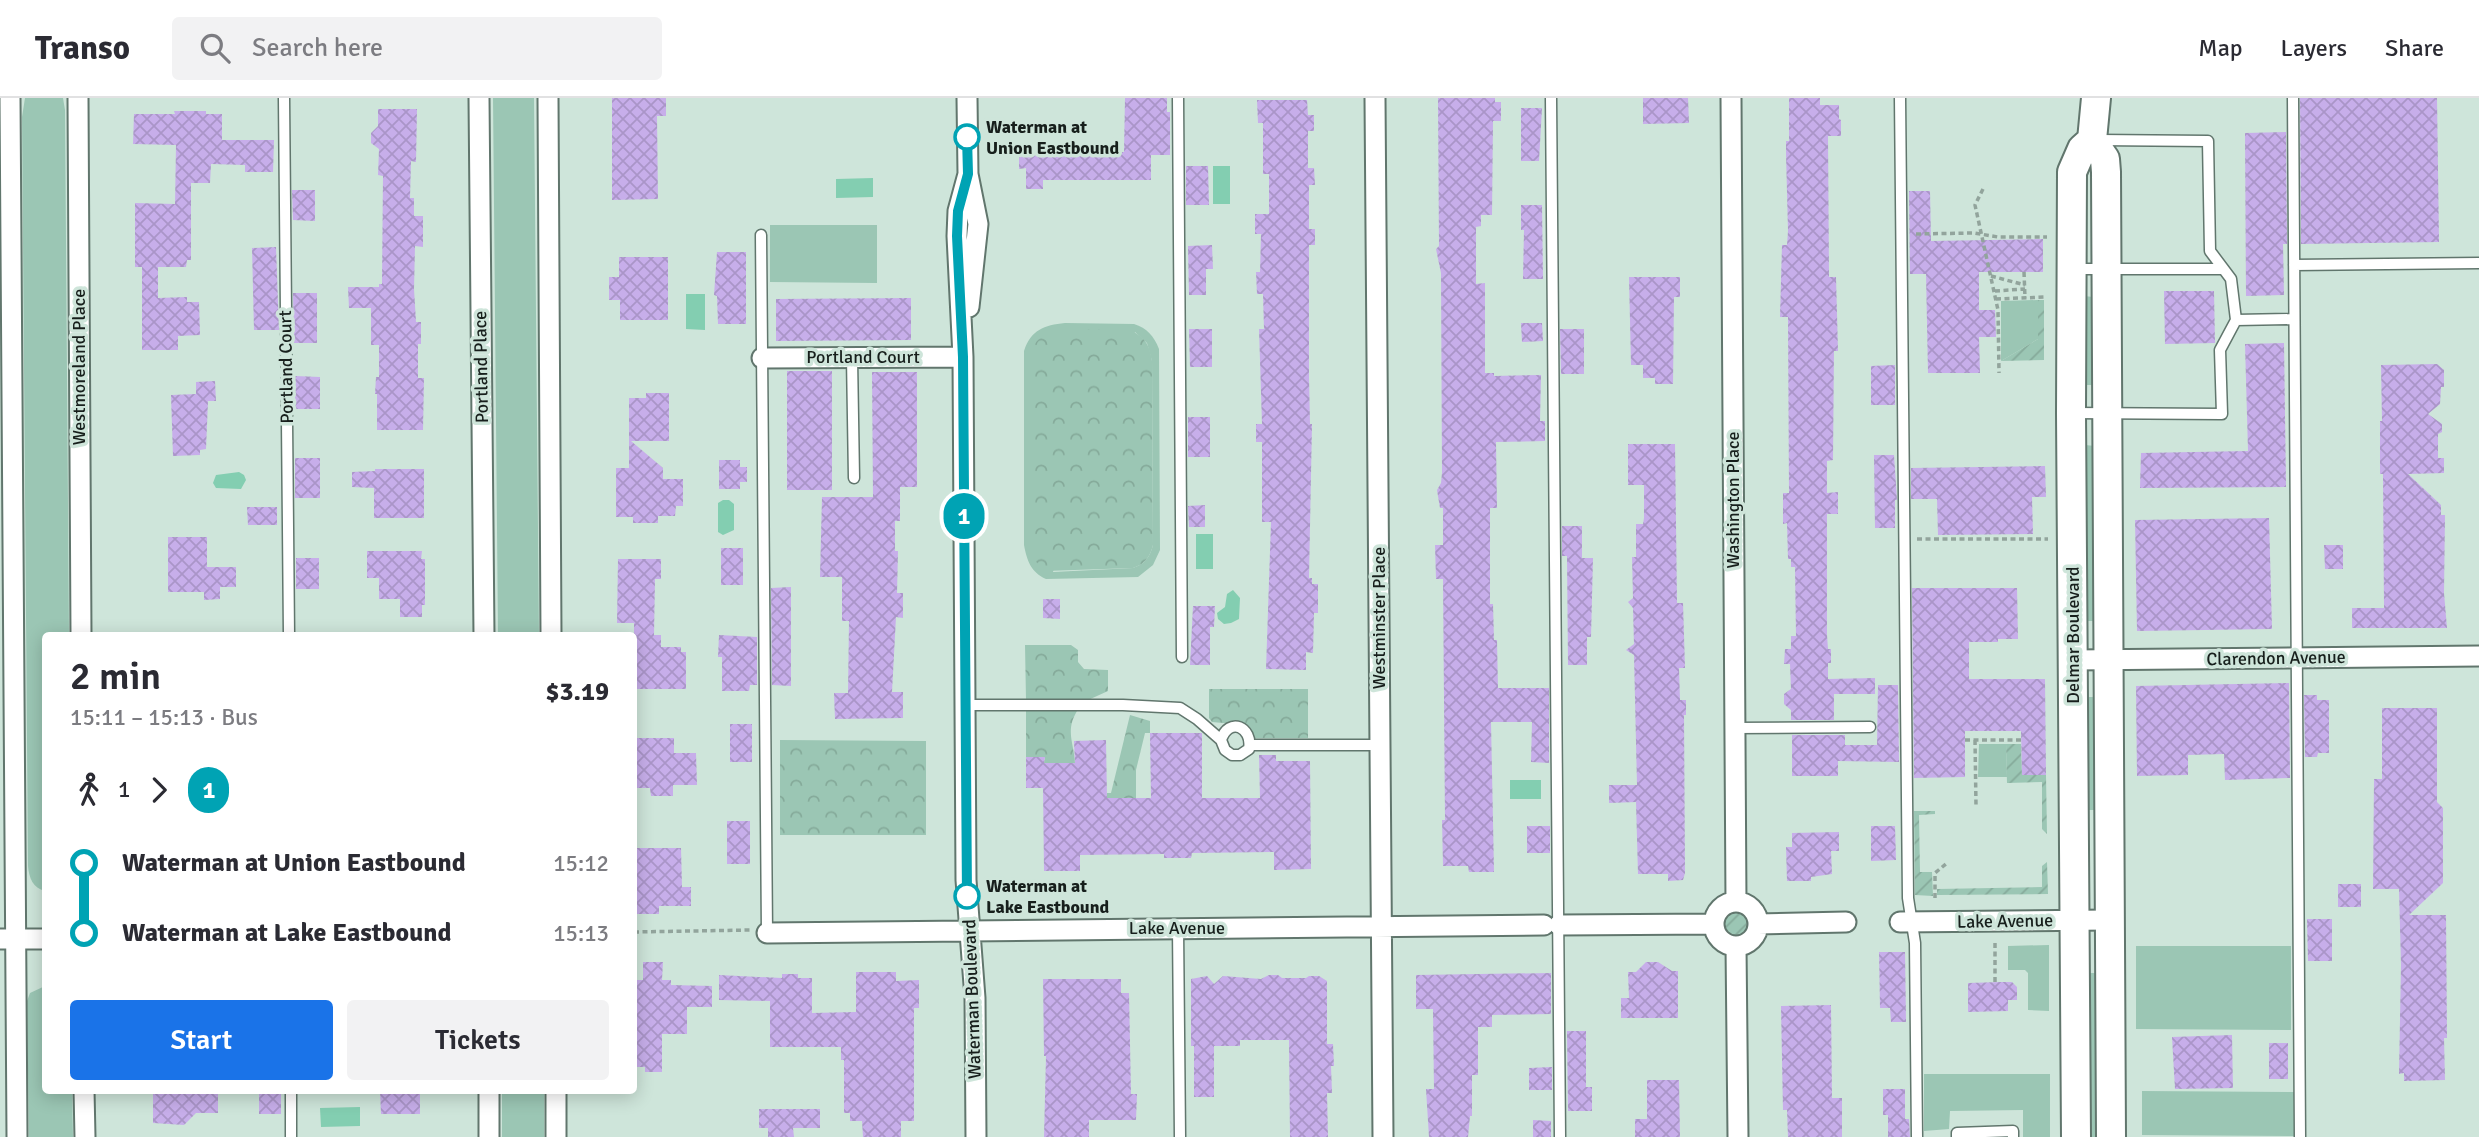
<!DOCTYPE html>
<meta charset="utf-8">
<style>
:root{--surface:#fff;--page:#f2f2f3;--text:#2b2b33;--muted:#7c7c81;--line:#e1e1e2;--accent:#1a73e8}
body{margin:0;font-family:Signika,sans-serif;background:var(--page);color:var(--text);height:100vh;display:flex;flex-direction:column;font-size:26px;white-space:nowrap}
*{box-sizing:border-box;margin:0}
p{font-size:23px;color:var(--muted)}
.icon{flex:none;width:38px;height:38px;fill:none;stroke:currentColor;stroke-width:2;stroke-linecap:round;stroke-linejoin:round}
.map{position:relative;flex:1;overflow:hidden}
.side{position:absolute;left:42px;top:534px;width:595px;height:462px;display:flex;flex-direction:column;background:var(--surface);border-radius:7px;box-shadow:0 4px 18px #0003}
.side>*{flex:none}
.badge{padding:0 14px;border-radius:23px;font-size:24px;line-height:46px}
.map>.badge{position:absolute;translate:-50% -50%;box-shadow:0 0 0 4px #fff}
.legs{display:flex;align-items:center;gap:10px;height:77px;padding:0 28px;font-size:23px}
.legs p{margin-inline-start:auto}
.headline{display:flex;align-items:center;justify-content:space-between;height:119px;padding:0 28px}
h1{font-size:38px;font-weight:600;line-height:52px}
.action{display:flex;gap:14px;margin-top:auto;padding:14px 28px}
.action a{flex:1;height:80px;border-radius:7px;background:var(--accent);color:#fff;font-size:28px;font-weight:600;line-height:80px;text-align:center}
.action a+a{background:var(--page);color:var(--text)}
ul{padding:0 28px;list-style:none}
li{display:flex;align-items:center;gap:24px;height:70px;font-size:26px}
li i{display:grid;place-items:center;width:10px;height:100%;margin:0 9px;background:currentColor}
li i::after{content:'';width:18px;height:18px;margin:-9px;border:5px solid;border-radius:50%;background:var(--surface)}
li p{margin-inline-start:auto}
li:first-child i{background:linear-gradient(#0000 50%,currentColor 0)}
li:last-child i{background:linear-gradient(currentColor 50%,#0000 0)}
header{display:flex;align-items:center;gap:42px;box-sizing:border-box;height:98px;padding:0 35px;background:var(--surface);border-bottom:2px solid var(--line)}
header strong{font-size:33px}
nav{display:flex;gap:38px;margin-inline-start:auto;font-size:24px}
.search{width:490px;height:63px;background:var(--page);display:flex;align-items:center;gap:18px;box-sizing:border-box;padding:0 24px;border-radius:7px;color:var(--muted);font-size:26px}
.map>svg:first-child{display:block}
.grass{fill:#9bc6b4;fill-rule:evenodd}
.park{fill:url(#park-crowns)}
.garden{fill:url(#garden-furrows)}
.water{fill:#83ceb1}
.building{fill:url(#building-cross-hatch)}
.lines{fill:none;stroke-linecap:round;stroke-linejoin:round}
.service-casing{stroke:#61766d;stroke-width:13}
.minor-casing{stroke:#61766d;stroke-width:23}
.secondary-casing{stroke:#61766d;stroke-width:32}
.path{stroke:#92a49c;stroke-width:3.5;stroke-dasharray:5 3.5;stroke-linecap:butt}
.service{stroke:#fff;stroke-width:10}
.minor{stroke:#fff;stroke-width:19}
.secondary{stroke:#fff;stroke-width:28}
.line-1-casing{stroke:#fff;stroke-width:16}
.line-1{stroke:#00a3b4;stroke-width:10}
.stop-1-dot{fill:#fff;stroke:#00a3b4;stroke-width:3.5}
.labels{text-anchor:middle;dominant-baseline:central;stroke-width:7;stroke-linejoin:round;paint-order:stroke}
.stop-label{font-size:18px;font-weight:bold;fill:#171f1c;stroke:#cee5da;text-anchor:start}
.street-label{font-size:18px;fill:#171f1c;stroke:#cee5da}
</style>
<header>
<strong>Transo</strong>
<div class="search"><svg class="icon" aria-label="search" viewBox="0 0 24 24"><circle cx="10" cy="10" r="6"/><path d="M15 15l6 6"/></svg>Search here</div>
<nav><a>Map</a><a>Layers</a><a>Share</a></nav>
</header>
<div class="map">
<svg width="2479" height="1039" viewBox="0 0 2479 1039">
<defs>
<pattern id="park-crowns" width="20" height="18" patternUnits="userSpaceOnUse" patternTransform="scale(1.75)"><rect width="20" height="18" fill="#9bc6b4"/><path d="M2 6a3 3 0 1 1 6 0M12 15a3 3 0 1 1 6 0" fill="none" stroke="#85aa9a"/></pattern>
<pattern id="garden-furrows" width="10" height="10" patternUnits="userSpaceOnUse" patternTransform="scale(1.75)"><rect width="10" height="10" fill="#9bc6b4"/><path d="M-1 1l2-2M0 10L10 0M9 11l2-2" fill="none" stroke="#85aa9a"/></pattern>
<pattern id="building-cross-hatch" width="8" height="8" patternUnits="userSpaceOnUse" patternTransform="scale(1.75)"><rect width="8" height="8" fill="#c7aeea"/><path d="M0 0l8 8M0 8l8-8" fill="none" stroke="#aa95c8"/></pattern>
</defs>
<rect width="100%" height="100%" fill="#cee5da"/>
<path class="grass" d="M25,0H63L65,12L69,537H46L45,793C33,790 29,780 28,768L22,19Z
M493,0H534L539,537H498Z
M770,127H877V185L770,184Z
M2083,198L2094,199V287H2084Z
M2038,202V241L2001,263V203Z
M1065,225L1134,226C1147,230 1154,238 1159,251L1160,452L1153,467L1138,479L1046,481C1031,474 1027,463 1024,447V253C1031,232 1044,227 1065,225ZM1135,234L1147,245L1152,263L1153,447C1150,459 1145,466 1133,470L1053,474Z
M2085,347L2095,348L2097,523H2086Z
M2087,599H2097L2098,712H2087Z
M1979,646H2006L2007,679H1978Z
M2049,847V913L2028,912V875L2025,872H2008V848Z
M2136,848H2291V932L2136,931Z
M2088,875H2099L2100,1039H2090Z
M45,888L46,992H72L73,1039H29L27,903L30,895Z
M1924,976H2050V1039H2023V1012L1950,1013L1949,1031L1924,1033Z
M502,992H544V1039H502Z
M2142,993L2295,994V1038L2142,1037Z"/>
<path class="park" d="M1128,232C1144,237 1150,247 1152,263L1153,447C1150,459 1145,466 1133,470L1046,473L1034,462L1031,448V268C1031,258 1031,248 1039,241C1054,226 1107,233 1128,232Z
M1025,547H1071L1078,552V564L1084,571L1108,572V593L1086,603L1026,602Z
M1209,591H1308V640H1253L1252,634L1245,627L1212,624L1209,620Z
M1026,613H1077C1065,633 1074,645 1075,665H1044L1045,660L1026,659Z
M1130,617L1150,623V635H1145L1136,672V700H1107V695H1111Z
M780,642L926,643V737H780Z"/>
<path class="garden" d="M2038,202H2044V262L2001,263L2038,241Z
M2006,646H2021L2022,677H2046L2047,736L2042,731V684L2007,685Z
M1914,713H1935V716L1919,717L1920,774H1932L1933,798L1915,797Z
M2047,764L2048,796L1937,797V791L2042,789V768Z
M1723 826a13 13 0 1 1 26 0a13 13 0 1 1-26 0Z"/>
<path class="water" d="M1213,68H1230V106H1213Z
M873,80V99L836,100V81Z
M686,196H705V232L686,231Z
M239,374L244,377L246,382L241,391L216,390L213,385L216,377Z
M723,402H729L734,406V432L723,437L718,434V405Z
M1196,436H1213V471H1196Z
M1233,492L1240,500L1239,521L1231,525L1224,526L1218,521L1217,515L1225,509L1227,496Z
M1510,682H1541V701H1510Z
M360,1009V1028L321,1029L320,1010Z"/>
<path class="building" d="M612,0H666V18H657L658,101L612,102Z
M1125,0H1167V14H1170V57H1151V82H1043V91H1026V70L1019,71V54H1124Z
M1438,0H1495V4H1501V23H1493L1492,117H1481V128L1476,129V186L1485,185V275H1494V278L1541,277L1540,323H1545V343L1496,344L1497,410H1490V506H1493L1494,542H1497L1498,590H1549V665L1531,664L1532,624H1491L1494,774H1469L1468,768H1443L1442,722H1445L1443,481H1436L1435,447H1443V410H1440L1437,392L1441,385L1442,375L1441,175L1436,151L1439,148Z
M1643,0H1688L1689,25L1643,26Z
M1789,0H1820V7H1839V21L1841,22V38H1828L1829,179H1836L1838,253H1834L1833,362L1827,363V395L1838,394V416H1827V537L1828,551H1831V565H1828V581L1875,580V596H1834V622H1791V612L1784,606V596L1791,591L1790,566H1784L1785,551H1791V538H1796L1795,469H1791V461H1788L1787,425L1783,426V395H1789L1788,219H1780L1782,147H1787L1788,133L1786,56V43H1789Z
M2300,0H2437L2439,144L2301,146Z
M1257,2H1307L1308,17H1314V33H1308V70H1314L1315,87H1309V131H1315V147H1309V279L1310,326H1312L1309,480H1312V486H1318V515H1314L1313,555L1306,554V572L1266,571L1271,424H1262V344H1256V326H1262L1259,231H1264L1263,196H1257L1256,174H1260L1261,136H1255V116H1269V76H1263V25H1258Z
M1521,10H1542L1539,63H1521Z
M378,11H417L416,64L411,63L410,100H414V118H423V149L415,148L414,191L416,224H421V246H418V280H424L423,332H377V296H375L376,279H379V247H371V210H349L348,189H379V186H382L383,78L378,77L379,51L371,45V35L378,28Z
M174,13H206V16H222V42H274L273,74H245V67L211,66L210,85H191V162H187L186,169H158V200L187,199V204H199L200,237L178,238V252H142V169H135V105L175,106L176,47L133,46L134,16H175Z
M2286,34L2287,146H2283L2284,197L2246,198L2245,35Z
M1186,68H1208L1209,107H1186Z
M292,92H315V123L293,122Z
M1909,93H1930L1931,143L2043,141V174H1979V212H1995L1996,239H1979L1980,275H1928L1926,176H1910Z
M1521,107H1542L1543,181H1523L1524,132H1521Z
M1212,147L1213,171H1206V197H1189L1188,148Z
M276,149L279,232H254L252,150Z
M717,154H746V226H718L717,198L714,197Z
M619,159H668V222H620V202H609V179H619Z
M1629,179H1680V199H1674L1673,286H1655V280H1643V267H1631Z
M2164,193H2214L2215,245L2165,246Z
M293,195H317V245H294Z
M911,200V242L776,243V201Z
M1521,225H1542L1543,243L1522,244Z
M1189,231H1212V269H1190Z
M1560,231H1584V276H1561Z
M2284,245L2286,389L2140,390L2141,355L2248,353L2245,246Z
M2437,266L2444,272V289H2441L2440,306L2428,316L2442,326V334L2438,336V360H2444V375L2408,376L2441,407V417H2445L2444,495L2447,530H2352V510H2384V508L2383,376H2380V323H2382L2381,267Z
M1895,267V307H1871V268Z
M787,273H832V392H787Z
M872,274H917V389H900V423H895V453H898L897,495H903V520L896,519L892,594H903V620L835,621L834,595H848L849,523H842V479H820L822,399H873Z
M295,278L320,279V311H295Z
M215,283L216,303H208L206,351L200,352V357L173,358L171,297L196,296V284Z
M646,295H669V343H631L663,370V381H683V408H676L675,418H658V425H633V419H616V370H629V300H646Z
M1188,319H1210V359H1188Z
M1628,346H1675L1677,505H1683L1685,570H1679L1680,602H1686V617H1684L1685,775L1683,782L1668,783V776H1638L1636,704L1609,705V687H1637L1634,557L1626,552L1634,546L1633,510L1628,504L1633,500L1632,459H1636V426H1643L1644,420V387H1628Z
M1874,357H1894L1897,402H1895V430H1875Z
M295,360H320V400H295Z
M719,362H740V369H747V384H740V391H719Z
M2045,368L2046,399H2032L2033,436L1938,437L1937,401H1911V370Z
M375,371H424V420H374V390L352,389V374L375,373Z
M1205,407V429H1189L1188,408Z
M247,409H277V427H248Z
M2269,420L2272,531L2137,533L2135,422Z
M1562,428H1582V460H1593L1591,539H1587V567H1568L1567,458H1562Z
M168,439H207V469H236V489H220V501L204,502V494H168Z
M2324,447H2343V471H2325Z
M721,450H743V487H721Z
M367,453H422L421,461H425V507H422V519H400V501H379V480H367Z
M296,460H319V491H296Z
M618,461H661V481H655L654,537H661V549H681V554H686V591H634V525H617Z
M791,489V588L772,587L771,490Z
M1912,490H2017L2018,541H1998V544H1969V581H2045L2046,677H2022L2021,633H1965V679L1914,680Z
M1043,501H1060V521L1043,520Z
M1193,508H1215L1214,529H1210V567H1190Z
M719,537L757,539V587H750L749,593H722V559H718Z
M2289,585L2290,680L2225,682L2224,656L2188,657V677L2137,678L2136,588Z
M1878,587H1898L1899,664L1838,663V678H1792V637H1845V647H1877Z
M2304,597H2317V602H2329V655H2318L2317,659H2305Z
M2382,610H2437V704L2443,710V785L2409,817H2446L2447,940H2444L2445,982L2404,983V975L2399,976L2401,867L2399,791H2373L2374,681H2382Z
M730,626H752V664H730Z
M1150,635H1202V700H1260L1259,657H1276V663H1310L1311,771L1274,772V754L1192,755L1191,760H1164V756L1080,757V773H1044L1043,690H1026V659H1045L1044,665H1075L1074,643L1106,642L1107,700H1151Z
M634,640H674V655H696L697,687H673V698H651L650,690H634Z
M727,723H750V766H727Z
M1527,728H1550V755H1527Z
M1871,728H1895L1896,762L1871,763Z
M1839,734V753H1831L1832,776L1811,779V783H1787L1786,749H1792V735Z
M634,750H681L682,789H691V808H659V816H637V808H634Z
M2338,786H2361V809H2338Z
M2307,821H2332V863H2308Z
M1879,854H1905L1906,924H1891L1890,910H1880Z
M643,864H663L662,882H671V887L712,888V909H687V936H662V974H645V969H634V882H643Z
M1646,864H1658L1672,873H1678V920H1621V900H1629L1628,874H1636Z
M856,874H896V883L919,882V910H914V1023H901V1039H863L862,1023H850V1015H844V962H841V949H770V903L719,902V877L782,880V876H798V880H812V915L856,914Z
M1551,875V916L1492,917V929H1478V977H1472V1018H1470L1468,1039H1429L1426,991H1434L1433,911H1416V877Z
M1269,877H1278L1282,880H1306L1309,878H1319L1327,883V946H1333L1334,968H1331L1332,995H1327L1328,1039H1290L1289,942H1240V948H1214V999H1194V948H1191V881L1207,878L1214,886L1223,878L1261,881Z
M1043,881H1121V895H1129L1131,996H1137L1136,1022H1089V1039H1044L1046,958H1044Z
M2001,884H2012L2017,889V902H2008V913L1968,914V885Z
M1831,907L1832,1000H1842V1039H1788L1787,1012H1783L1781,908Z
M1567,933H1586V989H1592V1013H1568Z
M2232,937L2233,990L2175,991L2172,939Z
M2269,945H2288V981H2269Z
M1552,969V992H1529V970Z
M1647,982H1679L1680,1039H1635V1021H1647Z
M1883,991H1905V1021H1909L1910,1039H1888V1017H1883Z
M153,992H218V1015H196L184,1027L153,1025Z
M259,992H281V1016H259Z
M380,992H420V1016H381Z
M759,1011H820V1030H793L794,1039H768V1030H759Z
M1533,1022L1551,1023V1039H1533Z"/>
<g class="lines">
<defs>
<path id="service" d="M284,0L289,537
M1178,0L1182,559
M1551,0L1560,1039
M1900,0L1908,800L1915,845L1917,1039
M2293,0L2300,1039
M761,137L767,835
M2294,167L2479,165
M2075,171H2223
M2236,222L2294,221
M852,260L854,380
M2072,315L2222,316L2220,252L2236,222L2231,181L2210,153L2208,43L2098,42
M966,607H1123L1180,610L1197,621L1221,642L1225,652L1232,657H1240L1249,651C1253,629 1229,618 1221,642
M1734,630L1870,629
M1250,647H1379
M1178,830L1180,1039
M291,1039V992
M1957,1039V1035L2013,1033V1039"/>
<path id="minor" d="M10,0L17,1039
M78,0L81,537
M479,0L484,537
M548,0L551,537
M967,0L968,76L978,126L969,209
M1375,0L1383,1039
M1731,0L1736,804
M968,76L958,113L957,138L963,259L966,782L975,900L976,1039
M762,260L963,259
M2073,562L2479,558
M1714 826a22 22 0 1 1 44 0a22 22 0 1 1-44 0Z
M1900,824L2110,822
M1758,826L1846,824
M1559,827L1714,826
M767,835L1544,827
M0,841H46
M1736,848L1738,1039
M84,992L85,1039
M489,992V1039
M556,992V1039"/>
<path id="secondary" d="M2092,42L2105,61L2106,74L2111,1039
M2076,1039L2071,315L2072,74L2082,51L2092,42L2096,0"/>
</defs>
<use href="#service" class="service-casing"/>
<use href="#minor" class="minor-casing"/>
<use href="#secondary" class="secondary-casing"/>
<path class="path" d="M1983,91L1975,107L1998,212L1999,275
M1916,136L1974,135L1998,139H2047
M2024,174L2025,200
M1991,178L2025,187
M1995,193L2025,191
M1996,201L2046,199
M1917,441H2048
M1965,642H2021
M1975,642L1976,708
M1935,800V775L1947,765
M634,834L750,832
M1995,845V884"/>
<use href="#service" class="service"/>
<use href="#minor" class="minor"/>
<use href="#secondary" class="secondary"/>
</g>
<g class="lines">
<defs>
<path id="line-1" d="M967,39L968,76L958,113L957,138L963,259L967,798"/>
</defs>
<use href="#line-1" class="line-1-casing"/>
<use href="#line-1" class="line-1"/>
</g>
<g class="stop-1-dot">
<circle cx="967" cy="39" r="12"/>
<circle cx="967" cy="798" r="12"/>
</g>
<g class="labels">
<g class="stop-label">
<text x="986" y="29">Waterman at<tspan x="986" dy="21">Union Eastbound</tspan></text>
<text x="986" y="788">Waterman at<tspan x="986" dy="21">Lake Eastbound</tspan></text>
</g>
<g class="street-label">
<text x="863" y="259">Portland Court</text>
<text transform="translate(79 269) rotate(-90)">Westmoreland Place</text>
<text transform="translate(286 269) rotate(-91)">Portland Court</text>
<text transform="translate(481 269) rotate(-91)">Portland Place</text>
<text transform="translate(1733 402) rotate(-90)">Washington Place</text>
<text transform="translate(1379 520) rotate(-90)">Westminster Place</text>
<text transform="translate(2073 537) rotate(-90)">Delmar Boulevard</text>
<text transform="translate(2276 560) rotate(-1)">Clarendon Avenue</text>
<text transform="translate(2005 823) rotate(-1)">Lake Avenue</text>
<text x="1177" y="830">Lake Avenue</text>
<text transform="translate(972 901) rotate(-92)">Waterman Boulevard</text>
</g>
</g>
</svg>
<b class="badge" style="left:964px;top:418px;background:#00a3b4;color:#fff">1</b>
<section class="side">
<div class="headline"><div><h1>2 min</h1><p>15:11 – 15:13 · Bus</p></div><b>$3.19</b></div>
<div class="legs"><svg class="icon" aria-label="walk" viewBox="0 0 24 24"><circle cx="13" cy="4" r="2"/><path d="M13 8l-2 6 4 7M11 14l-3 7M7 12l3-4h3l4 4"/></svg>1<svg class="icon" aria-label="forward" viewBox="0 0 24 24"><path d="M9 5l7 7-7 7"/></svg><b class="badge" style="background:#00a3b4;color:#fff">1</b></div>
<ul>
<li><i style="color:#00a3b4"></i><b>Waterman at Union Eastbound</b><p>15:12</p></li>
<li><i style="color:#00a3b4"></i><b>Waterman at Lake Eastbound</b><p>15:13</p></li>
</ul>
<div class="action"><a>Start</a><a>Tickets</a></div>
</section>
</div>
